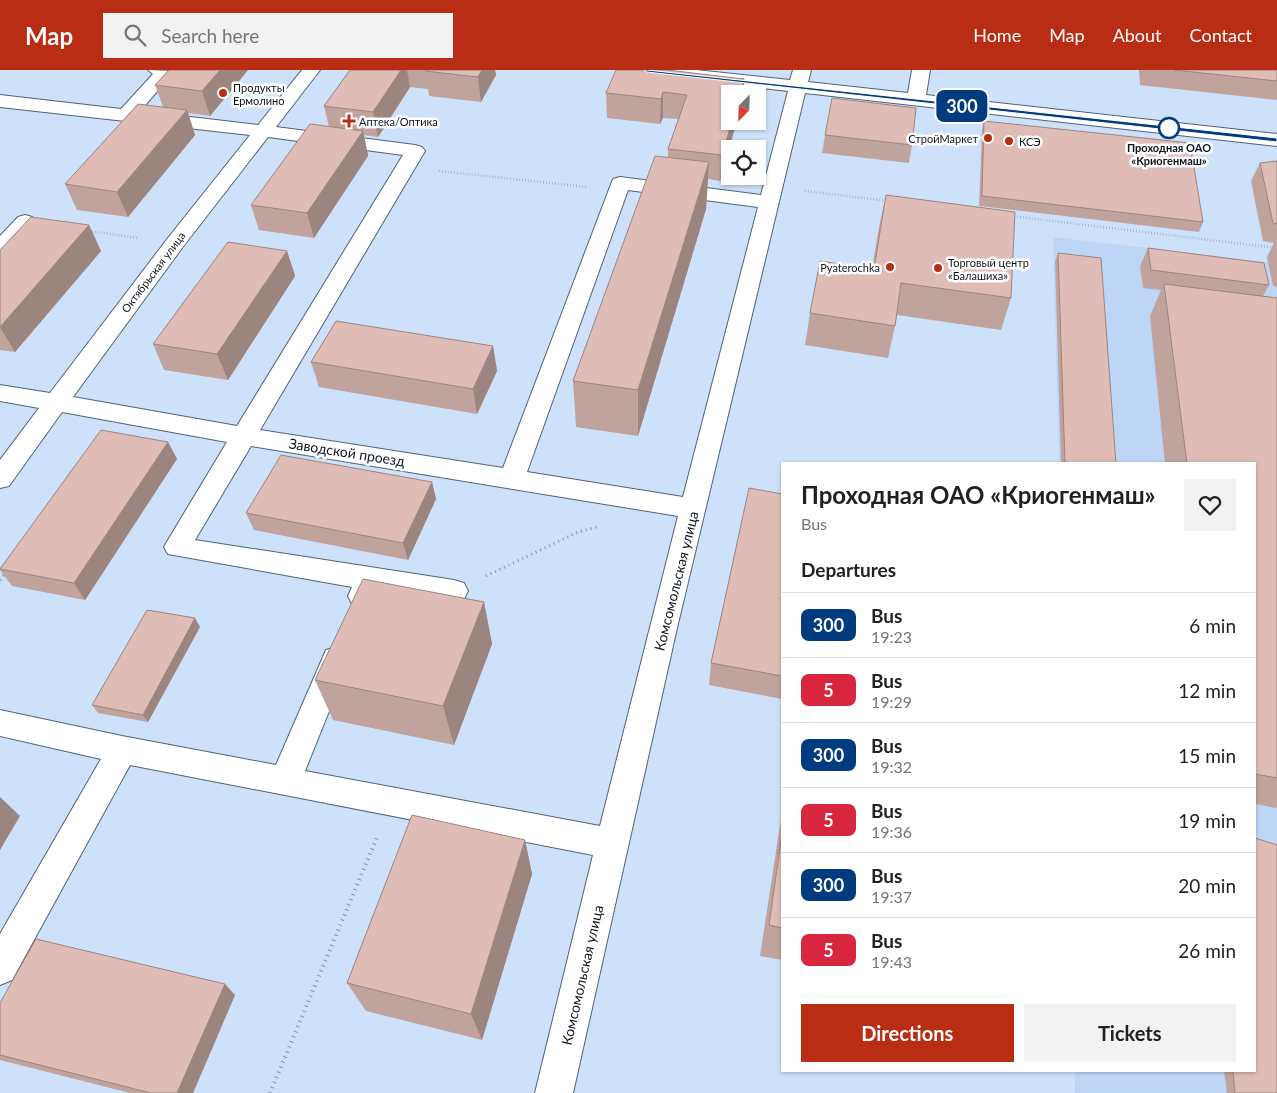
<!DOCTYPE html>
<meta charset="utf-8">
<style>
:root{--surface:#fff;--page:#f2f2f2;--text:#202124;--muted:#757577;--line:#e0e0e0;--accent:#b92d15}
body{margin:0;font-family:Lato,sans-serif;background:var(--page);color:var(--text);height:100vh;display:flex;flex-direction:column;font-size:19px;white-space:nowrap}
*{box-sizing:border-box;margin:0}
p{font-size:16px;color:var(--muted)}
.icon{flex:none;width:28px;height:28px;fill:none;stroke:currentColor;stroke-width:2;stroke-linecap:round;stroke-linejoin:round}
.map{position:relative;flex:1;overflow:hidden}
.side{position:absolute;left:781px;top:392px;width:475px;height:610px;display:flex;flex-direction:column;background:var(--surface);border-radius:0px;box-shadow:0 1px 4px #0004}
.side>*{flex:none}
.badge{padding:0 10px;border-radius:8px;font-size:18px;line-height:32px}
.needle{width:32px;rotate:203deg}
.fabs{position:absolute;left:721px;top:15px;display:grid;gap:10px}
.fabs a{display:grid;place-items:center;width:45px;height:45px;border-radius:0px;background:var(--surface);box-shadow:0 1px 4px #0004;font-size:25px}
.map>.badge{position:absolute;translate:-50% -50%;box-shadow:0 0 0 2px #fff}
h2{padding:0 20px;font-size:19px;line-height:45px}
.round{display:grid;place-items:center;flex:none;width:52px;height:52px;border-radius:0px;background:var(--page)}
.overview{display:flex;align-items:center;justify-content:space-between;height:85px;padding:0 20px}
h1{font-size:24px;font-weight:700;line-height:38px}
.action{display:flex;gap:10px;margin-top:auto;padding:10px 20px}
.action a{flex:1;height:58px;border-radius:0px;background:var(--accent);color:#fff;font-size:20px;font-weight:700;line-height:58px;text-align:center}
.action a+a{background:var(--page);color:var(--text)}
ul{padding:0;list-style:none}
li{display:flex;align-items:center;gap:15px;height:65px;padding:0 20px;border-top:1px solid var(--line)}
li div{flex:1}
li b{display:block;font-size:19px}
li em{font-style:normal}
li .badge{min-width:55px;font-weight:700;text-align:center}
header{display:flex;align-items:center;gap:30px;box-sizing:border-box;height:70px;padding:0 25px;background:var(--accent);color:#fff}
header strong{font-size:24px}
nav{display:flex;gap:28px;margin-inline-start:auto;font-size:18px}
.search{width:350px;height:45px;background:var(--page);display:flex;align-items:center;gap:12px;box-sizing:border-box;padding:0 18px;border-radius:0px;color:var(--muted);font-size:19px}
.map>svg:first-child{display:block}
.built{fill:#bed6f5}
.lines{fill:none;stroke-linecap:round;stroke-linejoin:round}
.minor-casing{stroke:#516277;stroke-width:2}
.path-far2{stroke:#8594a6;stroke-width:2.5;stroke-dasharray:0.5 2.5;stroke-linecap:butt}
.path-far1{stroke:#8594a6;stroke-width:3;stroke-dasharray:1 4;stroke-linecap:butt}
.path{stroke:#8594a6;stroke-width:4;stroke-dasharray:1 4.5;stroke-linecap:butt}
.minor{fill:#fff;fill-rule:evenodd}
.wall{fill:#c0a39d}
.shaded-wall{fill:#9c847f}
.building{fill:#dfbdb6;stroke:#9c847f}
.line{fill:#003b80;stroke:#fff}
.poi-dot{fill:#b92d15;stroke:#fff;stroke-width:2}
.stop-dot{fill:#fff;stroke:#003b80;stroke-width:2.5}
.labels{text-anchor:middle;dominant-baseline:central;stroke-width:5;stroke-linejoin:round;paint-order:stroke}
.far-poi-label{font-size:11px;fill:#0e141d;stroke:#fff;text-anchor:start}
.far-stop-label{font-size:11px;font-weight:bold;fill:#0e141d;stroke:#fff}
.far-street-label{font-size:11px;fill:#0e141d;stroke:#fff}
.street-label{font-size:14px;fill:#0e141d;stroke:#fff}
</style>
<header>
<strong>Map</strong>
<div class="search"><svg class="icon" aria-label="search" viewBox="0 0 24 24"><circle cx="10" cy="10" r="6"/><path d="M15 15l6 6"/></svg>Search here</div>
<nav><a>Home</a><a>Map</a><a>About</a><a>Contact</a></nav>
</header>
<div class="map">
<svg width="1277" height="1023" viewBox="0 0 1277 1023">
<rect width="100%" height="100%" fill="#cde1fa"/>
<path class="built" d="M1053,167L1277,193V1023H1075V1001H1255V394H1059Z"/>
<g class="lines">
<defs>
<path id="minor" d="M148,0L175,1L140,41L258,55L302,0H320L276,57L415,75L422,77L425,81L260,360L503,398L613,109L620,107L761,125L788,21L647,5L641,4L638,0H696L790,10L793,0H811L808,12L908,23L912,0H930L926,25L1277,64V76L805,23L677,558L573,1023H535L593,785L130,695L12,910L0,915V864L101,689L0,666V640L122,666L276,695L326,580L336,577L346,580L350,589L305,701L600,756L678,446L251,376L195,470L454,510L464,513L468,521L464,529L454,532L378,521L372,534L362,537L352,534L348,526L352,517L168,484L164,477L168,470L227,372L62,342L9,416L0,418V390L39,338L0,331V315L50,323L168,168L250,65L0,37V25L121,39L153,4ZM268,67L403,85L237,356L73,327L182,178ZM628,120L758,137L683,427L527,402Z
M25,145L32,147L35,151L8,184L0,186V166L18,147Z"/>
</defs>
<use href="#minor" class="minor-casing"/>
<path class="path-far2" d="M439,101L587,117
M805,121L888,131
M1011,146L1277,178
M89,161L139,168"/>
<path class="path-far1" d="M486,506L578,462L597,457
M0,510L6,502"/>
<path class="path" d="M270,1023L378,765"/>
<use href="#minor" class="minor"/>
</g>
<path class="wall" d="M169,0H248L210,46L188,43L195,65L128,147L77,140L65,114L163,37L155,15Z
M350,0H495L496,5L481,32L429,26L428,19L410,17L378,67L364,65L368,86L314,168L259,160L251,135L329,57L324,36Z
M1139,0H1277V30L1140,15Z
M744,9L743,24H730L720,111L708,109L706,139L638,366L576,357L573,311L668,87V79L679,49L663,48L660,54L607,48L606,23Z
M984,51L1203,152L1199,162L979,136L982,60Z
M825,65L912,75L909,93L822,83Z
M1277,91V217L1273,216L1267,187L1274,173L1263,171L1251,111L1260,93Z
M886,125L1011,228L1001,260L897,245L895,256L888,288L805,275L810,243L872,199L879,157Z
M89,155L101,181L15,282L0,280V180Z
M1148,178L1269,215L1263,226L1277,228V738L1255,734V394H1165L1150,246L1161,220L1143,218L1140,196Z
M287,181L295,206L228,310L164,300L153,274Z
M1058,183L1116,394H1061L1055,192Z
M493,276L497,301L477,344L319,317L311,292Z
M168,372L177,389L85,530L12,516L0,500V498Z
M432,412L436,429L408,490L254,460L246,443Z
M782,424V629L709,615L711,593Z
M484,532L492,574L454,675L333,650L315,610Z
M200,557L148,652L98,643L92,635Z
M782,742V890L760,886Z
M525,770L532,804L482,970L366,941L347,913Z
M235,925L193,1023H130L0,990V933Z
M1224,1001H1255L1277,1023H1227Z"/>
<path class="shaded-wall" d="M220,0H248L210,46L202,21Z
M401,0H407L410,17L378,67L373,42Z
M482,0H495L496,5L481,32L478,7Z
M744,9L743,24H740Z
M663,22V48L660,54L661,29Z
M187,40L195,65L128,147L117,122Z
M732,51H737L720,111L722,85Z
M363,61L368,86L314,168L307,143Z
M709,92L706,139L638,366V320Z
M89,155L101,181L15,282L0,257Z
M287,181L295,206L228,310L217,284Z
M493,276L497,301L477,344L473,319Z
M168,372L177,389L85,530L74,513Z
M432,412L436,429L408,490L403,473Z
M484,532L492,574L454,675L443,636Z
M195,548L200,557L148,652L143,645Z
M0,727L20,746L0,780Z
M525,770L532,804L482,970L471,944Z
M225,914L235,925L193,1023H177Z"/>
<path class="building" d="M169,0H220L202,21L155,15Z
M350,0H401L373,42L324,36Z
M426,0H482L478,7L425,1Z
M616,0H667L744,9L740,24H730V51H732L722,85L668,79L687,25L663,22L661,29L606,23Z
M1174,0H1277V11Z
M832,28L916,38L912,75L825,65Z
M138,34L187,40L117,122L65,114Z
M984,51L1190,73L1203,152L982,126Z
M310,54L363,61L307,143L251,135Z
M655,86L709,92L638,320L573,311Z
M1277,91V154L1273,153L1260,93Z
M886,125L1015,142L1011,228L901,213L895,256L810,243L820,191L874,199Z
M31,147L89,155L0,257V180Z
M228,172L287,181L217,284L153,274Z
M1148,178L1264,193L1269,215L1151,200Z
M1058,183L1101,188L1116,394H1065Z
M1164,214L1277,228V708L1255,704V394H1187Z
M336,251L493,276L473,319L311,292Z
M101,360L168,372L74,513L0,499Z
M281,385L432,412L403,473L246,443Z
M749,418L782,424V606L711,593Z
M363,509L484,532L443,636L315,610Z
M147,540L195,548L143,645L92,635Z
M412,745L525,770L471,944L347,913Z
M782,764V858L769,855Z
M1255,768L1277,775V1023H1235L1233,1001H1255Z
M36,869L225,914L177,1023H151L0,985V933Z"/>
<path class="line" d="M644,0H647L1277,68V72L647,2Z"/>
<g class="poi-dot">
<circle cx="223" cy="23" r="5"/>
<path d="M346.5 43.5h5v5h5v5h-5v5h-5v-5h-5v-5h5z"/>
<circle cx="988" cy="68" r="5"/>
<circle cx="1009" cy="71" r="5"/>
<circle cx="890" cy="197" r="5"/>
<circle cx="938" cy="198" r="5"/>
</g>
<circle class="stop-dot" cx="1169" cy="58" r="10"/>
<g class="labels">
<g class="far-poi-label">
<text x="233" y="17">Продукты<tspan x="233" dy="13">Ермолино</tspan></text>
<text x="359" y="51">Аптека/Оптика</text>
<text x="978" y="68" text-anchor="end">СтройМаркет</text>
<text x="1019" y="71">КСЭ</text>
<text x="948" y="192">Торговый центр<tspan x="948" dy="13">«Балашиха»</tspan></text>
<text x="880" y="197" text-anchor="end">Pyaterochka</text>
</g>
<g class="far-stop-label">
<text x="1169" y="77">Проходная ОАО<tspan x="1169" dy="13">«Криогенмаш»</tspan></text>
</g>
<g class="far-street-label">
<text transform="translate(153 202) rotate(-53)">Октябрьская улица</text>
</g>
<g class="street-label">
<text transform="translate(347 382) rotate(9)">Заводской проезд</text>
<text transform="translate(676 511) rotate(-76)">Комсомольская улица</text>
<text transform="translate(582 905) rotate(-77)">Комсомольская улица</text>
</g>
</g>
</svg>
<div class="fabs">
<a><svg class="needle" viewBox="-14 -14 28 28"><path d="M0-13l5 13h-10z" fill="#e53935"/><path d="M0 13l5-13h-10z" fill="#757577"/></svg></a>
<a><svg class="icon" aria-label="locate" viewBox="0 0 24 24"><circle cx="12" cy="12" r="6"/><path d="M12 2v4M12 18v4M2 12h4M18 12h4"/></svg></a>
</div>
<b class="badge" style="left:962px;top:36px;background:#003b80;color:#fff">300</b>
<section class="side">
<div class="overview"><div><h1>Проходная ОАО «Криогенмаш»</h1><p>Bus</p></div><a class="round"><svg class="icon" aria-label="heart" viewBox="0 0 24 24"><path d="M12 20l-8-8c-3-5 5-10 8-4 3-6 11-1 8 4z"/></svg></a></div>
<h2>Departures</h2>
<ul>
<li><span class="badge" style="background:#003b80;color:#fff">300</span><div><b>Bus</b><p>19:23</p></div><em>6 min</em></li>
<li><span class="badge" style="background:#d7263d;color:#fff">5</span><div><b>Bus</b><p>19:29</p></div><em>12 min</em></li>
<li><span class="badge" style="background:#003b80;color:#fff">300</span><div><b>Bus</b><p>19:32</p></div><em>15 min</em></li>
<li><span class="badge" style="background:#d7263d;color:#fff">5</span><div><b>Bus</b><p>19:36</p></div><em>19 min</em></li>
<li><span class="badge" style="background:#003b80;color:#fff">300</span><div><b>Bus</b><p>19:37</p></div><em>20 min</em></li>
<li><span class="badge" style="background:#d7263d;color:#fff">5</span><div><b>Bus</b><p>19:43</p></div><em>26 min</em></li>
</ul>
<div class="action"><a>Directions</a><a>Tickets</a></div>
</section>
</div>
